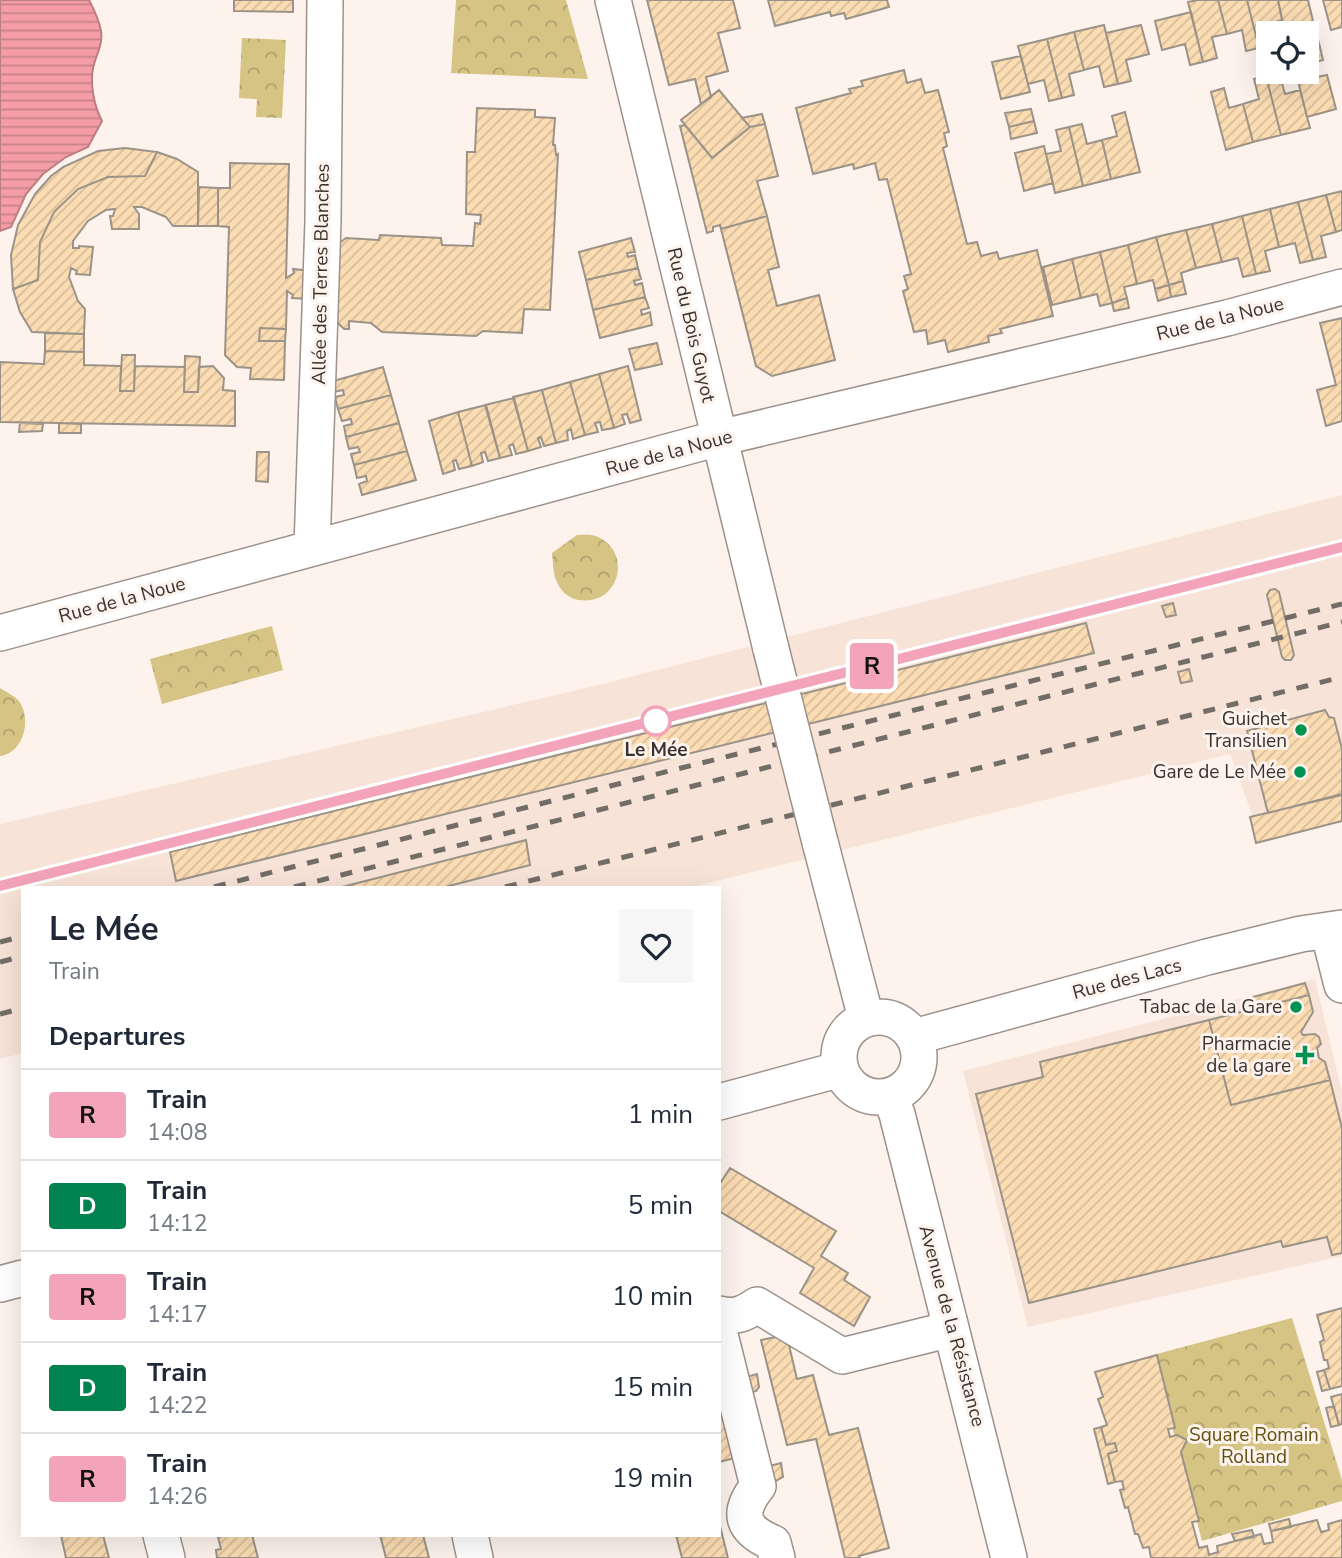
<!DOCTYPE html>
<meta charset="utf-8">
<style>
:root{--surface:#fff;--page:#f6f6f7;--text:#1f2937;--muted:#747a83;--line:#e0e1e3}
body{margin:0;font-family:"Nunito Sans",sans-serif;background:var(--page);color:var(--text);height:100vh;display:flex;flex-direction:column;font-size:26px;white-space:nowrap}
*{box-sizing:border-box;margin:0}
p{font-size:23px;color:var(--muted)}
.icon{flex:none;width:38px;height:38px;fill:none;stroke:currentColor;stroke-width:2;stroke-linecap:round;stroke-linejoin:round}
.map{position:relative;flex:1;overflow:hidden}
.side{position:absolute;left:21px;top:886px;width:700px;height:651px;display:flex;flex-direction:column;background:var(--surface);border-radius:0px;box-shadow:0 7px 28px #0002}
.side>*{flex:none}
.badge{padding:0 14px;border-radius:5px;font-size:24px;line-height:46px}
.buttons{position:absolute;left:1256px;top:21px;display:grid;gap:14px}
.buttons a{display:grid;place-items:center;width:63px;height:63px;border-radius:0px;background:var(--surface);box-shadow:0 7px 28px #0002;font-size:35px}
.map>.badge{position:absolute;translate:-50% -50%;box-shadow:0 0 0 4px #fff}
h2{padding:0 28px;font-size:26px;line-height:63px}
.round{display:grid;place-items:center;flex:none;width:74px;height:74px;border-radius:0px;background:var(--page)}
.overview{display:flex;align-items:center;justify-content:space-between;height:119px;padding:0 28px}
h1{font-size:33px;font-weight:700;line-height:52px}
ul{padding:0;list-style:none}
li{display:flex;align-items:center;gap:21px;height:91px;padding:0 28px;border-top:2px solid var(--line)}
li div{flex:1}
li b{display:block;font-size:26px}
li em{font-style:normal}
li .badge{min-width:77px;font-weight:700;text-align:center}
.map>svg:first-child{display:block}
.built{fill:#f7e3d7}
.park{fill:url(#park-crowns)}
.water{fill:url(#water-rules);stroke:#bc7d83;stroke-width:2}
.building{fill:url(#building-hatch);stroke:#9b9388;stroke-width:2}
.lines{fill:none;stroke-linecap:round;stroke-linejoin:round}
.minor-casing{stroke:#9d918a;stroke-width:38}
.minor{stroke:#fff;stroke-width:35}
.rail{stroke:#736d68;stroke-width:5;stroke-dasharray:12 12;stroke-linecap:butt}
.minor-bridge-casing{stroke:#9d918a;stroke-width:38;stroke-linecap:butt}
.minor-bridge{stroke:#fff;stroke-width:35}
.line-casing{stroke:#fff;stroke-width:16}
.line{stroke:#f3a4ba;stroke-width:10}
.stop-dot{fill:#fff;stroke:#f3a4ba;stroke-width:3.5}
.poi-dot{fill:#009252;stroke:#fdf3ec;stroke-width:2.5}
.labels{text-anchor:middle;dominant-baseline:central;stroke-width:6;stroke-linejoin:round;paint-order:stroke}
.street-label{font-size:19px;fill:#383330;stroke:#fdf3ec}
.poi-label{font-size:19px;fill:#383330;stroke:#fdf3ec;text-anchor:end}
.stop-label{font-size:19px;font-weight:bold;fill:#383330;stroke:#fdf3ec}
.park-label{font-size:19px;fill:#615112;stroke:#fdf3ec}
</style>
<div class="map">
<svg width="1342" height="1558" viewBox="0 0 1342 1558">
<defs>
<pattern id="park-crowns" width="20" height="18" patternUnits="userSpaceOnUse" patternTransform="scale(1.75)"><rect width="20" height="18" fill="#d6c485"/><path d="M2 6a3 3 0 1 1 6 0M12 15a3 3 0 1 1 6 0" fill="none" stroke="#afa06d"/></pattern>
<pattern id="water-rules" width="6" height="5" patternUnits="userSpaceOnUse" patternTransform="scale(1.75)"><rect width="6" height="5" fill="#f59da6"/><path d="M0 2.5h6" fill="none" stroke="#c78188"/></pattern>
<pattern id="building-hatch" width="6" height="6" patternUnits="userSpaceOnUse" patternTransform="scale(1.75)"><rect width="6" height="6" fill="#fbdcb3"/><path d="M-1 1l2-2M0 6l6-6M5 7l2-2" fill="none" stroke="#d8bd9a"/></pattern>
</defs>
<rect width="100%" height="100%" fill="#fdf3ec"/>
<path class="built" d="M1342,495V794L1253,817L1230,754L692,887H23V1053L0,1059V824L599,685Z
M1315,979L1342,1093V1256L1028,1327L963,1071Z"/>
<path class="park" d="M456,0H566L588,79L451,73Z
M242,38L286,40L282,118L256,117L257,99L239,98Z
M577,535C584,535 592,534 598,537C633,553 619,606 579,600C568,599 560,590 556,580C553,572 553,562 552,553Z
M272,626L283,670L162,704L150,659Z
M0,688C6,692 15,696 19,701C32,719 24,753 0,756Z
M1292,1318L1342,1480V1501L1202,1541L1153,1355Z"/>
<path class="water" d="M0,0H89C94,10 99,19 101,31C103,45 96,55 93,68C90,85 94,106 102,121L88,147L66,157L43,174L26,194L11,227L0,231Z"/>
<path class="building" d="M234,0H293V12L234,11Z
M647,0H733L740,28L718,33L728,71L706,77L711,97L701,104L695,79L669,85Z
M768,0H887L889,7L846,19L844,13L831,16L830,12L775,26Z
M1197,0H1218L1227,34L1212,37L1217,58L1203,62L1188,2Z
M1218,0H1247L1259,48L1246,51L1242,30L1227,34Z
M1247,0H1278L1282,20L1268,24L1271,33H1269V45L1259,48Z
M1278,0H1308L1313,21L1284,28Z
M1323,0H1342V27L1331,30Z
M1191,12L1203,62L1190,65L1185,44L1162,50L1155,21Z
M1104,25L1118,84L1104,87L1099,66L1084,70L1074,32Z
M1141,25L1149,54L1126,60L1131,81L1118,84L1106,33Z
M1074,32L1084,70L1069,74L1074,95L1062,98L1047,39Z
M1317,36L1320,47L1307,50V38Z
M1047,39L1062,98L1049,101L1044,80L1028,84L1018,46Z
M1320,47L1323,60L1307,64V50Z
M1021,56L1030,92L1001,99L992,62Z
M904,70L907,83L921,79L925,93L938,90L949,132L944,133L947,146L943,148L967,244L977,242L981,256L997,252L999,259L1037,250L1053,316L1000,329L1002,333L988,336L989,342L948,352L945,340L928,344L926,330L914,332L903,291L908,289L904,276L911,274L887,179L879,180L875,163L854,169L853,164L813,174L796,108L851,93L849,89L863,86L861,81Z
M1279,73L1285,94L1300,90L1310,128L1281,135L1266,76Z
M1327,75L1336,109L1307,117L1298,81Z
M1266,76L1281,135L1253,142L1243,104L1259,99L1254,79Z
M1224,88L1229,108L1243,104L1253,142L1226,150L1211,92Z
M719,90L750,127L712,158L681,120Z
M477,108L535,110V117L555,118L553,145H555L556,155L558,154L550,310L524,309L522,333L483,331L476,336L382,332L371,323L349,321V329H344L336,321L338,244L346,238L379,240L380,235L441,238L442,245L473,246L475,223L480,224L481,215L466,214L467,152H475Z
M1031,109L1034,121L1009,127L1005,113Z
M1125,112L1140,172L1111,179L1102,140L1117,136L1112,116Z
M762,114L765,124L750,127L742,118Z
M1034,121L1037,133L1011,139L1009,127Z
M765,124L778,176L757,181L767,216L721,229L720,225L713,227V231L707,233L680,126L685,125L712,158L750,127Z
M1082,124L1087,144L1102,140L1111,179L1083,186L1069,127Z
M1069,127L1083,186L1055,193L1046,154L1061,151L1056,130Z
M1044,146L1053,183L1024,191L1015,153Z
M125,148L157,152L145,176L108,177L78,189L54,212L40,242L38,280L13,289L11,255L18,225L35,194L51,176L63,167L98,151Z
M157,152L177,159L198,172V226H173L166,217L142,207H134L139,214V229H112L110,216H113L115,209L106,210L88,221L73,241V248H79V246L93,247L90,275L76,274L77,271L71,268L69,277L78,301L85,309L84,334L32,332L20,312L13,289L38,280L40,242L54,212L78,189L108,177L145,176Z
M230,163L289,164L286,278L294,273L293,269L311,271L310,299L292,298L293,295L287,291L286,329L260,328L259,341H285L284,380L250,379L251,368L237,367L225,355L229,227L218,226V188H230Z
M199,187L218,188V226H198Z
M1342,191V230L1336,232L1326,195Z
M1326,195L1336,232L1321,236L1326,257L1313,260L1298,202Z
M1298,202L1313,260L1300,263L1295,243L1279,247L1270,209Z
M1270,209L1279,247L1265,251L1270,271L1256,274L1242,216Z
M767,216L779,267L768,270L777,306L819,295L835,360L772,376L756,366L721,229Z
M1242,216L1256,274L1243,277L1238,258L1222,262L1212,224Z
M1212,224L1222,262L1196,268L1186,230Z
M1186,230L1196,268L1181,273L1183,281L1169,285L1156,237Z
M1156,237L1169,285L1155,289L1153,280L1137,284L1128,245Z
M631,238L635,252L627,253L628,257L635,255L638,268L586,280L579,252Z
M1128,245L1137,284L1124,287L1127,298L1112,303L1100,252Z
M1100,252L1112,303L1100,306L1097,294L1081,298L1072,259Z
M1072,259L1081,298L1052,305L1043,267Z
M638,268L641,279L634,281L635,285L642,283L645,297L593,310L586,280Z
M1183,281L1186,294L1171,297L1169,285Z
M1169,285L1171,297L1158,301L1155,289Z
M645,297L649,308L641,310L642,315L650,312L652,325L600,338L593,310Z
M1127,298L1129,308L1114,311L1112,303Z
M1342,318V421L1326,426L1317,390L1336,385L1320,323Z
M260,328L286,329L285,341H259Z
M45,333L84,334V352L45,351Z
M657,343L662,364L635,370L629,349Z
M45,351L84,352V365L121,366L120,391H134L135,366L185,367L184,392H198L199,367L213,366L224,378L223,390L235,391V426L0,422V362L44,364Z
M122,355H135L134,391H120Z
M185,356L200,357L198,392H184Z
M628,366L641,420L630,423L627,414L622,415L625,424L614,428L599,374Z
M383,367L391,395L338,409L335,397L344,395L343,390L333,392L330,382Z
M599,374L614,428L602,430L600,422L595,423L598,432L585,435L570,382Z
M570,382L585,435L573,439L571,429L567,431L568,440L556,443L542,390Z
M542,390L556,443L544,446L541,437L538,438L541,447L528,451L513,397Z
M391,395L399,423L346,437L344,426L352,424L351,419L342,421L338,409Z
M514,398L528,451L516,454L513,444L509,446L512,455L500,458L485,405Z
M486,405L500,458L488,461L485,452L481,453L483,462L472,466L458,412Z
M458,412L472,466L459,469L456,460L453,461L455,470L443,474L429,421Z
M20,423L43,424L42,431L19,432Z
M59,423L81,424V433H59Z
M399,423L407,451L354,465L351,454L360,452L358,447L349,449L346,437Z
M407,451L416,480L362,495L359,484L367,481L366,476L357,478L354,465Z
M257,452H269L268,482L256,481Z
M1275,589L1279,592L1294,655L1291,660H1285L1282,657L1267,595L1270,590Z
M1173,603L1176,615L1166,617L1162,606Z
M1086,623L1094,653L176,881L170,852Z
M1189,669L1192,681L1181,683L1178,672Z
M1325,710L1329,717L1334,718L1342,749V794L1268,813L1247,731Z
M1342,795V821L1256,843L1250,817Z
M526,840L530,865L445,887H342Z
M1305,983L1309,995L1245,1011L1253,997Z
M1309,995L1313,1012L1301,1032L1303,1035L1315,1034L1319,1037L1321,1044L1317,1048L1319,1058L1325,1062L1330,1080L1231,1105L1209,1020Z
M1209,1020L1231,1105L1330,1080L1342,1128V1253L1332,1255L1327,1237L1283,1247L1281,1241L1029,1303L976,1094L1043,1077L1040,1062Z
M730,1168L836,1231L821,1256L848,1273L844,1280L870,1297L854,1326L800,1293L814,1268L719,1211V1185Z
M1342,1308V1386L1330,1389L1324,1370L1329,1368L1327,1360H1324L1320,1342L1324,1340L1317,1315Z
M776,1337L788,1341L797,1379L813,1375L829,1435L858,1428L889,1548L859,1556L860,1558H845L816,1439L787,1445L761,1340Z
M1157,1355L1175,1428L1168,1429L1170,1437L1177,1435L1187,1440L1181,1452L1199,1521L1192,1522L1199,1548L1207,1546L1209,1555L1218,1552L1217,1546L1261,1534L1264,1544L1273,1542L1271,1531L1317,1520L1321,1532L1329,1530L1328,1524L1342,1520V1558H1151L1149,1547L1143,1548L1138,1534H1135L1128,1507L1125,1508L1120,1490L1124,1489L1122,1481L1115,1482L1108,1454L1117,1451L1115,1443L1106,1445L1101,1427L1107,1425L1098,1399L1103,1397L1095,1372Z
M1324,1370L1330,1389L1322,1391L1317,1372Z
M757,1374L759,1387L756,1391L751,1392L743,1378Z
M1342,1394V1424L1339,1425L1331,1397Z
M719,1397L735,1458L719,1462Z
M1334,1406L1339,1425L1331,1427L1326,1408Z
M1101,1427L1106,1445L1115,1443L1117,1451L1108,1454L1115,1482L1108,1484L1094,1429Z
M781,1463L783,1477L774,1482L766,1467Z
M1289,1519L1291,1527L1271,1531L1269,1524Z
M719,1522L728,1558H682L676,1535H719Z
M1252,1530L1254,1537L1235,1541L1232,1534Z
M61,1535H103L109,1558H66Z
M228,1535H252L258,1558H217L216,1550L221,1549L218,1537Z
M380,1535H423L429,1558H386Z"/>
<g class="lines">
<defs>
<path id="minor" d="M613,0L771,649
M312,548L323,221L325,0
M0,633L719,438L1227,318L1342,287
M820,842L866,1018
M1328,930L1342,985
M839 1057a40 40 0 1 1 80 0a40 40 0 1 1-80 0Z
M914,1037L1207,957L1301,934L1342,928
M890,1096L897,1114L1009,1558
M719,1102L841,1069
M0,1284L23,1278
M719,1314C735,1318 744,1314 757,1305L842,1356L951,1329
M719,1331L758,1486C736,1513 742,1530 773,1543L777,1558
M161,1535L167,1558
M470,1535L475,1558"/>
</defs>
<use href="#minor" class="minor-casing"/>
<use href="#minor" class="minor"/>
<path class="rail" d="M0,886L1342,547
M214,887L669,771L1342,604
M294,887L1342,622
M505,887L1342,677
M0,942L23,936
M0,962L23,956
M0,1014L23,1008"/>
<defs>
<path id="minor-bridge" d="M771,649L820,842"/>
</defs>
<use href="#minor-bridge" class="minor-bridge-casing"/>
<use href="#minor-bridge" class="minor-bridge"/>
</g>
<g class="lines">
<defs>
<path id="line" d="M0,886L1342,547"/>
</defs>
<use href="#line" class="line-casing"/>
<use href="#line" class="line"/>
</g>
<circle class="stop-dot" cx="656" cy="721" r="14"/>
<g class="poi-dot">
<circle cx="1301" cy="730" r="7"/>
<circle cx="1300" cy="772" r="7"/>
<circle cx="1296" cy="1007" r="7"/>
<path d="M1301.5 1044.5h7v7h7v7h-7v7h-7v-7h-7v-7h7z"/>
</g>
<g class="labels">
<g class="street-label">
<text transform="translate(321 274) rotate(-89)">Allée des Terres Blanches</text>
<text transform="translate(1220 319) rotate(-14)">Rue de la Noue</text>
<text transform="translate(691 325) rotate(77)">Rue du Bois Guyot</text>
<text transform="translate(669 453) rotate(-15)">Rue de la Noue</text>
<text transform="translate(122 600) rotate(-15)">Rue de la Noue</text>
<text transform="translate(1127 979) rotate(-15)">Rue des Lacs</text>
<text transform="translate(952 1326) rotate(75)">Avenue de la Résistance</text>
</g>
<g class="poi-label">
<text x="1287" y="719">Guichet<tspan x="1287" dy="22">Transilien</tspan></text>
<text x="1286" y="772">Gare de Le Mée</text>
<text x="1282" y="1007">Tabac de la Gare</text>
<text x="1291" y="1044">Pharmacie<tspan x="1291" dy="22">de la gare</tspan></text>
</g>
<g class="stop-label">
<text x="656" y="750">Le Mée</text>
</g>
<g class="park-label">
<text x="1254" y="1435">Square Romain<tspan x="1254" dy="22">Rolland</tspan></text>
</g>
</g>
</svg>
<div class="buttons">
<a><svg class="icon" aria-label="locate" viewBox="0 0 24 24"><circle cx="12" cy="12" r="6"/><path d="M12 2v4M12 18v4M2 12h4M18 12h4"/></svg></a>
</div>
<b class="badge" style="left:872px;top:666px;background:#f3a4ba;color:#111">R</b>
<section class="side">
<div class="overview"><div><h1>Le Mée</h1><p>Train</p></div><a class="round"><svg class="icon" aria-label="heart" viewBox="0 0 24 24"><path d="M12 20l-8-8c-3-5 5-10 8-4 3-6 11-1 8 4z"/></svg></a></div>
<h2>Departures</h2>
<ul>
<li><span class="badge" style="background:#f3a4ba;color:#111">R</span><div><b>Train</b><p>14:08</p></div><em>1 min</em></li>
<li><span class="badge" style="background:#00824e;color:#fff">D</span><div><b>Train</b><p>14:12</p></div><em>5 min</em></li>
<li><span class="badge" style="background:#f3a4ba;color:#111">R</span><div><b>Train</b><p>14:17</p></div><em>10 min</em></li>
<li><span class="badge" style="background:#00824e;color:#fff">D</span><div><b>Train</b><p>14:22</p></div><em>15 min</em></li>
<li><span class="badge" style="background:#f3a4ba;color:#111">R</span><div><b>Train</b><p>14:26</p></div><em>19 min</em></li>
</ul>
</section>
</div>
